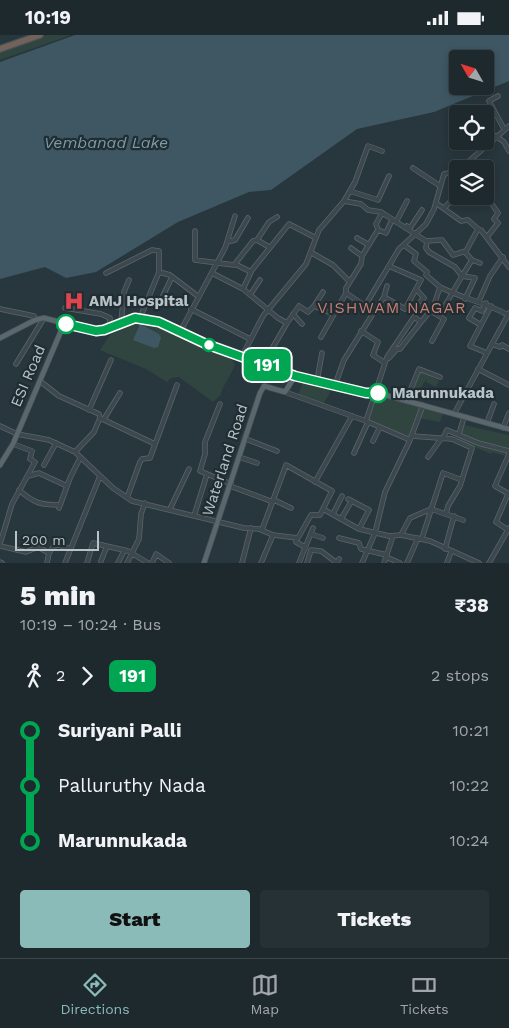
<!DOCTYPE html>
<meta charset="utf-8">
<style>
:root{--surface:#1e292e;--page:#263136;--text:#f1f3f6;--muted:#a1a6aa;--line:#3c454a;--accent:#8bbbb9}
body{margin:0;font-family:"Work Sans",sans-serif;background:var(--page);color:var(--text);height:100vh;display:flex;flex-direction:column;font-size:19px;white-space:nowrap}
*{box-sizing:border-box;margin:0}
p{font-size:16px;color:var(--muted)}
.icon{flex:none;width:28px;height:28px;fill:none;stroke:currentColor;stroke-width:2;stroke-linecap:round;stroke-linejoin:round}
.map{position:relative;height:528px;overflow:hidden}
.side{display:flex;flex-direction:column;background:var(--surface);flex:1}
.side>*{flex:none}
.badge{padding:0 10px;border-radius:8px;font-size:18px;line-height:32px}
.needle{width:32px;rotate:309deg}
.tools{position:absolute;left:449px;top:15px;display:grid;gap:10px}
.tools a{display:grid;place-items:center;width:45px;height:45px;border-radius:5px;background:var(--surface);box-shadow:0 2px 8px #0003,0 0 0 1px var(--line);font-size:25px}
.scale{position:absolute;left:15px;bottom:12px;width:84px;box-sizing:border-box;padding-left:5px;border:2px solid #b8c3c8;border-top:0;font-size:14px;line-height:18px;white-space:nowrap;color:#b8c3c8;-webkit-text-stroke:4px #202d32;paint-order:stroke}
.map>.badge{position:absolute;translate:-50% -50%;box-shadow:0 0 0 2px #fff}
.legs{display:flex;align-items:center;gap:8px;height:55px;padding:0 20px;font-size:16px}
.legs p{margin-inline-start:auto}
.overview{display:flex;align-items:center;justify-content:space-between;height:85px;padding:0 20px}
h1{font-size:28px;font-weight:800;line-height:38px}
.action{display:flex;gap:10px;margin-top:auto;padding:10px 20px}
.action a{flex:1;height:58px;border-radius:5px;background:var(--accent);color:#111;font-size:20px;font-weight:800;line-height:58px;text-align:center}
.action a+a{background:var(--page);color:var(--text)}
ul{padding:0 20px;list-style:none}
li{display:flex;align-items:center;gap:18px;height:55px;font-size:19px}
li i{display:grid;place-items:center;width:8px;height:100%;margin:0 6px;background:currentColor}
li i::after{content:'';width:12px;height:12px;margin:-6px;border:4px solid;border-radius:50%;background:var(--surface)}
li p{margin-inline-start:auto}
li:first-child i{background:linear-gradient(#0000 50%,currentColor 0)}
li:last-child i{background:linear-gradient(currentColor 50%,#0000 0)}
.status{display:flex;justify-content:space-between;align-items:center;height:35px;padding:0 25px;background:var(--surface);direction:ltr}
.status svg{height:14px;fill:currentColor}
.tab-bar{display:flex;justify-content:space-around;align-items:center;height:70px;border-top:1px solid var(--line);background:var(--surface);font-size:14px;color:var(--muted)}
.tab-bar a{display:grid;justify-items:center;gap:2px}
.tab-bar .on{color:var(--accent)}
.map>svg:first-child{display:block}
.green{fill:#30453f}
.water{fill:#3e5762;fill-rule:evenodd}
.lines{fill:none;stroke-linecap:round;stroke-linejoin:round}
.minor-casing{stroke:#5a666b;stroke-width:5.5}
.major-casing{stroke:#485459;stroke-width:6}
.highway-casing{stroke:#475358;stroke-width:8}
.minor{stroke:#3c484d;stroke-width:4}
.major{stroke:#5a686d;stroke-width:4.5}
.highway{stroke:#72625a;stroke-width:5.5}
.line-1-casing{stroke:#fff;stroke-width:11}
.line-1{stroke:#00a651;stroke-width:8}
.stop-1-dot{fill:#fff;stroke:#00a651;stroke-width:2.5}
.labels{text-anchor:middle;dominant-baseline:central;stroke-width:4.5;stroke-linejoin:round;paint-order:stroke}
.poi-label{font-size:15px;font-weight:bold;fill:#b8c3c8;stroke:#202d32;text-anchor:start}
.street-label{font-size:15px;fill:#b8c3c8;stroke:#202d32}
.stop-label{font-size:15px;font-weight:bold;fill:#b8c3c8;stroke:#202d32;text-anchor:start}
.water-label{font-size:16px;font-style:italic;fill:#7c9ba8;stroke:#202d32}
.neighbourhood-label{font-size:16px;letter-spacing:1px;fill:#ca7e71;stroke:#202d32}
</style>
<div class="status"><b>10:19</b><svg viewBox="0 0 49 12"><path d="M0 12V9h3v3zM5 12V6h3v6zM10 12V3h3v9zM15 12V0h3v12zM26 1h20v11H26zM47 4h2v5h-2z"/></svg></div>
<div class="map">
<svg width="509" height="528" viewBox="0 0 509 528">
<rect width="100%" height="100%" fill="#28373d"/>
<path class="green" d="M47,0H71L0,25V16Z
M141,284C169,290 217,305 235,329C232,339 220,356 221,360L213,367L179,342L171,343L167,347L146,334L100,315L110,300Z
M420,335L439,346L436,352L426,347L427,343L419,356L411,353Z
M304,344L332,351L329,360L322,370L297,362Z
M377,359L421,371L408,403L368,386Z
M423,371L444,376L440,387L418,383Z
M464,390L509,400V422L492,417L491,419L458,405Z"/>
<path class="water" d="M75,0H509V46L434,77L357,94L271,155L249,157L178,187L96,237L66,243L45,232L0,244V27ZM458,24H485V51H458Z
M140,289L159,299L161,303L158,312L154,313L133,305Z"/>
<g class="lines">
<defs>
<path id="minor" d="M498,61L489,66L504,94
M496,101L504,107L509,116
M413,133L440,151
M460,134L509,91
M350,156L378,165L389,141
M485,159L498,178L494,184L498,188L487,202
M344,166L355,147L368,111L382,116
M436,168L461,186L468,185L478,194
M444,173L458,159
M382,178L376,189L378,195L386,198L392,185
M396,187L407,166
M407,191L410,193L422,175
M195,196V225L234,230L253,206L257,205L269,212
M357,203L369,210
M257,205L269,187L277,182
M227,207L235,205L248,183
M404,210L416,219L414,226L427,237L426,240L440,252
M351,213L362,221
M465,217L472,225L480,228
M312,218L333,230L349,246
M235,229L251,237
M389,231L421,245L416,254L424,263L421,266L424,268L423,271L439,281L462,241L455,232L429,217L426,213L427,206
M106,238L152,215L159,216V237
M212,238L243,254L278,283L287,288L299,271L308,277L314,271L333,279
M243,254L252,235L289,189L316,203
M346,258L365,271
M250,260L260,245
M384,262L405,274L416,254
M465,264L475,243L462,241L472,225
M479,266L490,241L503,222
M160,267L172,242
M314,271L323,257
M65,273L101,279L110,283L109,293
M0,274L34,281L35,285
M191,274L250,304
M374,277L384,262L387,251
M293,279L302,289
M140,283L159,237L170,240L199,262
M121,288L124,257L129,245
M481,290L469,283L475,273L482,276L486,268
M181,295L225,213L235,181
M361,296L378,307L373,320L385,328
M321,302L346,258V253L361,229L362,221L378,195
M432,306L444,284L439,281
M492,309L500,312L502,310L509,314
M487,318L470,311L491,271
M242,321L263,281L306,229L319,195L344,166L361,169L368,175L381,177L426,206L442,205L453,220L466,216L478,194L481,195L509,232
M389,323L397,314H400L421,287
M16,329L44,283
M263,329L287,288
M478,334L509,350
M40,346L59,361L99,379L100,383L94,397L75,417
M317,346L322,318
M335,350L344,325L374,277L365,271L399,214L426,189L434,174L444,139L458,136
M285,357L366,386
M406,366L419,334L440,342
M220,369L205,407V419L200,436L231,449
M89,375L111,325
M454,379L509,278
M100,383L155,409
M104,384L120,358
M487,388L494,369
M0,391L17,399L49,405L75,417L113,453L132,466L244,493L259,494L273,500L261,528
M503,393L509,378
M459,399L464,382
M412,401L452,404L472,413L460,451L448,471L446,479
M443,403L447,395L478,408L509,416
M246,404L277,416
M410,405L366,386L387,322L414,282L421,287L433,273L440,252C463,264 485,267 508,280
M373,406L380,392
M354,418L368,387
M509,419L495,451L509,459
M239,422L257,428
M428,422L441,404
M44,430L56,408
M28,441L39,438L67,451
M315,447L352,381
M230,451L273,467
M19,455C34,468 40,470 60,470
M127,463L140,427L142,424L150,423L177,350
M348,464L369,475L359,494L389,501L401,500L410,483L431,474L463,485
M274,465L291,473
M59,473L70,443L80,423
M170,474L189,434
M323,474L359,494
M333,479L342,461
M194,481L207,439
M341,484L351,467
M262,495L286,430L332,456L320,480H311L298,503L273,500
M508,495L496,487L508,459
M311,499L323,503
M401,500L430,506L479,528
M296,503V507L305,512
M339,503L359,508L361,514L387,520
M422,503L443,438L462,445
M0,509L12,469L35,427L30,424L32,416L13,409
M0,511L26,517L38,512L49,518L54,511L59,510L70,514
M445,514L454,481
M386,522L400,528
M101,526L107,511
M0,527L2,528
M47,528L49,518
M65,528L100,441
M87,528L93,508L128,516L148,528
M118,528L124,516
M127,528L139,504L141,479L145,468
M152,528L156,519L169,528
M242,528L251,493
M299,528L313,493
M307,528L311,515L321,516L337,528L339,524
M362,528L375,498L385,457L410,405L423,370
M384,528L393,501
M407,528L418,503
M447,528L451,517
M489,528L509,493"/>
<path id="major" d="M0,303L35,285L44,283L96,296L104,295L135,283L159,287L205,309L295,341L378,358L509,394
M0,430L13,409L64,289
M204,528L260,358L264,351L285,357L295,341"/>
<path id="highway" d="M0,14L40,0"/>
</defs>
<use href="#minor" class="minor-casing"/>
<use href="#major" class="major-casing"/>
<use href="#highway" class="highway-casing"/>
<use href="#minor" class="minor"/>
<use href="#major" class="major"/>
<use href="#highway" class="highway"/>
</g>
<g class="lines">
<defs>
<path id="line-1" d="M66,289L96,296L104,295L135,283L159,287L206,309L295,341L366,358H378"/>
</defs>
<use href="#line-1" class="line-1-casing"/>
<use href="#line-1" class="line-1"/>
</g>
<defs>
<symbol id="hospital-bare" viewBox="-9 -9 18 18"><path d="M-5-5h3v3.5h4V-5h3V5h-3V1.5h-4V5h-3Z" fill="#e0444e" stroke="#202d32" stroke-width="2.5" paint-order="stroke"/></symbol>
</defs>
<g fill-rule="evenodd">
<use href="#hospital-bare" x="60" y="252" width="28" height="28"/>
</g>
<g class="stop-1-dot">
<circle cx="66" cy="289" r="9"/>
<circle cx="209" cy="310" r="6"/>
<circle cx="378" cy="358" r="9"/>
</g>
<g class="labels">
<g class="poi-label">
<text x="89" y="266">AMJ Hospital</text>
</g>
<g class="street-label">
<text transform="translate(28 341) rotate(-67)">ESI Road</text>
<text transform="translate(225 425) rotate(-72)">Waterland Road</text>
</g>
<g class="stop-label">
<text x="392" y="358">Marunnukada</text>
</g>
<g class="water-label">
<text x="106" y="107">Vembanad Lake</text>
</g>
<g class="neighbourhood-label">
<text x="392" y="272">VISHWAM NAGAR</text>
</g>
</g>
</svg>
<div class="tools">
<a><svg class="needle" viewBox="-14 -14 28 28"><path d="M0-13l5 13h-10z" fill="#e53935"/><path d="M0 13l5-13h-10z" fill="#a1a6aa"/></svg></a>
<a><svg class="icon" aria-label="locate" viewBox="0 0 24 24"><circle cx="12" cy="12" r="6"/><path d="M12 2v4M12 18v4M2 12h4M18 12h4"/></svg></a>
<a><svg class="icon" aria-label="layers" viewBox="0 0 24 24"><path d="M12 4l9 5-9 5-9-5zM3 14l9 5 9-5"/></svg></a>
</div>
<div class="scale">200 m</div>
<b class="badge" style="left:267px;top:330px;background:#00a651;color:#fff">191</b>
</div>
<section class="side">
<div class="overview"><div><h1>5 min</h1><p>10:19 – 10:24 · Bus</p></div><b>₹38</b></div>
<div class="legs"><svg class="icon" aria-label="walk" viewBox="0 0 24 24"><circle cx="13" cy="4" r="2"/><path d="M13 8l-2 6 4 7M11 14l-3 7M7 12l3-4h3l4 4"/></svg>2<svg class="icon" aria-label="forward" viewBox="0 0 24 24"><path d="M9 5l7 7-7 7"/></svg><b class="badge" style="background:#00a651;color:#fff">191</b><p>2 stops</p></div>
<ul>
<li><i style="color:#00a651"></i><b>Suriyani Palli</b><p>10:21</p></li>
<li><i style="color:#00a651"></i><span>Palluruthy Nada</span><p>10:22</p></li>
<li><i style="color:#00a651"></i><b>Marunnukada</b><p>10:24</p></li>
</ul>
<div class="action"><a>Start</a><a>Tickets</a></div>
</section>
<nav class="tab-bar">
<a class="on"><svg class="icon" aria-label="directions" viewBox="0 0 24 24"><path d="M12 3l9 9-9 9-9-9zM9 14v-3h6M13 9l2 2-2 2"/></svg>Directions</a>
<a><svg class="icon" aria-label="map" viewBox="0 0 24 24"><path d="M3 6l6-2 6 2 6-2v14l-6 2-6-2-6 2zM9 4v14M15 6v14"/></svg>Map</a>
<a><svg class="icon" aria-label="tickets" viewBox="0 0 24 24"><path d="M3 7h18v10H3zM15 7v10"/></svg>Tickets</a>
</nav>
